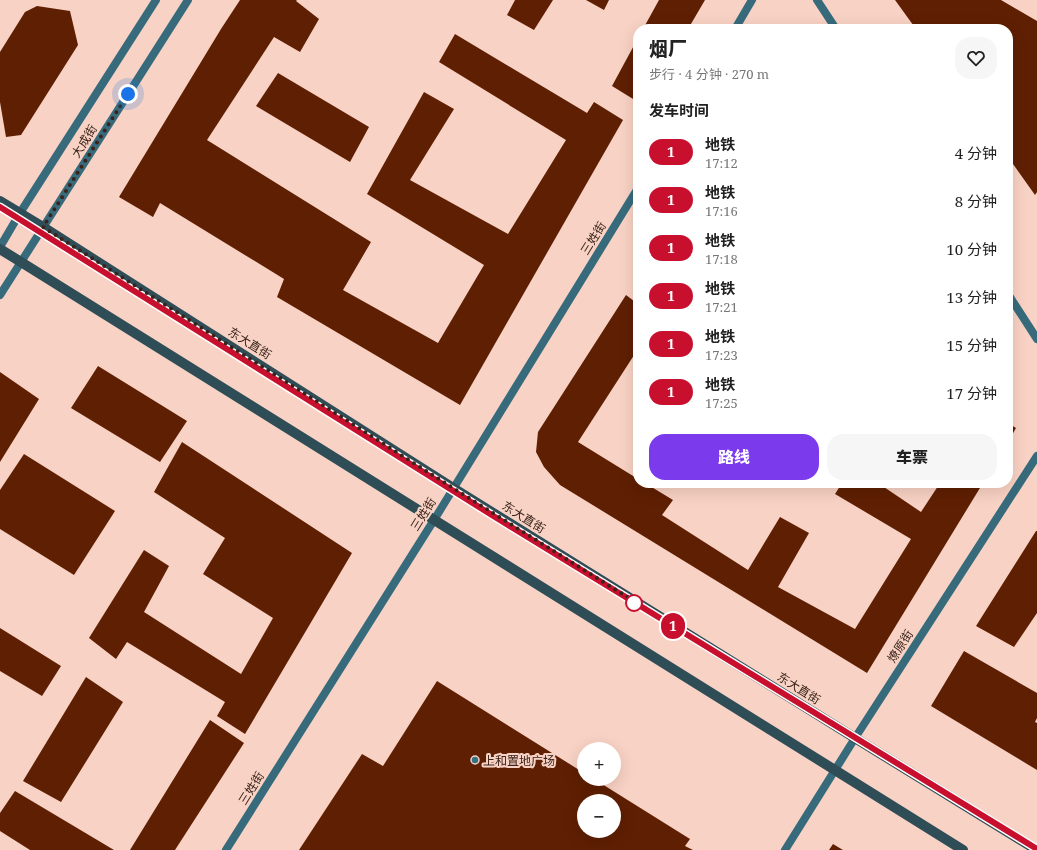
<!DOCTYPE html>
<html lang="zh">
<meta charset="utf-8">
<style>
:root{--surface:#fff;--page:#f6f6f6;--text:#222;--muted:#767676;--accent:#7c3aed}
body{margin:0;font-family:"Noto Serif","Noto Sans SC",serif;background:var(--page);color:var(--text);height:100vh;display:flex;flex-direction:column;font-size:15px;white-space:nowrap}
*{box-sizing:border-box;margin:0}
p{font-size:13px;color:var(--muted)}
.icon{flex:none;width:22px;height:22px;fill:none;stroke:currentColor;stroke-width:2;stroke-linecap:round;stroke-linejoin:round}
.map{position:relative;flex:1;overflow:hidden}
.side{position:absolute;left:633px;top:24px;width:380px;height:464px;display:flex;flex-direction:column;background:var(--surface);border-radius:16px;box-shadow:0 4px 16px #0002}
.side>*{flex:none}
.badge{padding:0 8px;border-radius:13px;font-size:14px;line-height:26px}
.buttons{position:absolute;left:577px;top:742px;display:grid;gap:8px}
.buttons a{display:grid;place-items:center;width:44px;height:44px;border-radius:50%;background:var(--surface);box-shadow:0 4px 16px #0002;font-size:20px}
.you{position:absolute;width:20px;height:20px;margin:-10px;border:3px solid #fff;border-radius:50%;background:#1a73e8;box-shadow:0 0 0 6px #1a73e833}
.map>.badge{position:absolute;translate:-50% -50%;box-shadow:0 0 0 2px #fff}
h2{padding:0 16px;font-size:15px;line-height:36px}
.round{display:grid;place-items:center;flex:none;width:42px;height:42px;border-radius:16px;background:var(--page)}
.headline{display:flex;align-items:center;justify-content:space-between;height:68px;padding:0 16px}
h1{font-size:19px;font-weight:800;line-height:30px}
.primary-button{display:flex;gap:8px;margin-top:auto;padding:8px 16px}
.primary-button a{flex:1;height:46px;border-radius:16px;background:var(--accent);color:#fff;font-size:16px;font-weight:800;line-height:46px;text-align:center}
.primary-button a+a{background:var(--page);color:var(--text)}
ul{padding:0;list-style:none}
li{display:flex;align-items:center;gap:12px;height:48px;padding:0 16px}
li div{flex:1}
li b{display:block;font-size:15px}
li em{font-style:normal}
li .badge{min-width:44px;font-weight:700;text-align:center}
.map>svg:first-child{display:block}
.building{fill:#5f1f02;fill-rule:evenodd}
.lines{fill:none;stroke-linecap:round;stroke-linejoin:round}
.secondary{stroke:#376b7c;stroke-width:8}
.primary{stroke:#2f4d56;stroke-width:10}
.line-casing{stroke:#fff;stroke-width:9}
.line{stroke:#c8102e;stroke-width:6}
.walk{stroke:#3a231a;stroke-width:4;stroke-dasharray:0 7.2}
.stop-dot{fill:#fff;stroke:#c8102e;stroke-width:2}
.poi-dot{fill:#327286;stroke:#f8d2c4;stroke-width:1.5}
.labels{text-anchor:middle;dominant-baseline:central;stroke-width:4;stroke-linejoin:round;paint-order:stroke}
.street-label{font-size:12px;fill:#3a231a;stroke:#f8d2c4}
.poi-label{font-size:12px;fill:#3a231a;stroke:#f8d2c4;text-anchor:start}
</style>
<div class="map">
<svg width="1037" height="850" viewBox="0 0 1037 850">
<rect width="100%" height="100%" fill="#f8d2c4"/>
<path class="building" d="M240,0H297L296,1L319,19L300,52L274,37L207,140L371,242L343,290L438,343L484,265L367,194L424,92L454,109L410,180L508,234L566,140L439,62L455,34L587,113L594,102L623,120L460,405L277,297L284,279L160,203L153,217L119,197L221,29Z
M515,0H553L534,30L507,15Z
M586,0H609L604,10Z
M659,0H705L688,29H643Z
M895,0H1001L1037,21V192L1035,195L1008,157V29H916Z
M37,6L70,11L78,45L21,135L6,137L0,102V52L25,12Z
M638,38V102L612,86Z
M278,73L369,127L350,162L256,106Z
M626,295L638,304V349L578,442L638,479V483H645L673,500L662,515L748,570L780,517L809,533L778,587L855,629L911,539L835,494L842,483H878L921,512L940,483H983L867,673L560,485L544,467L536,452L538,432Z
M98,366L187,421L160,462L71,408Z
M0,372L39,399L0,462Z
M1008,423L1016,428L1008,442Z
M182,442L352,553L245,734L217,716L225,702L127,642L116,659L89,638L144,550L169,566L144,612L241,674L273,618L203,574L225,538L154,492Z
M24,454L115,511L74,575L0,529V490Z
M1036,531H1037V613L1014,647L976,626Z
M0,628L61,666L42,696L0,671Z
M964,651L1037,693V718L1035,722L1037,723V770L931,706Z
M86,677L123,702L61,802L23,781Z
M437,681L584,773V779H594L690,839L685,846L693,850H299L362,754L383,766ZM584,801H614V831H584Z
M210,720L244,743L175,850H130Z
M15,791L114,850H30L0,831V813Z
M833,844L843,850H829Z"/>
<g class="lines">
<path class="secondary" d="M817,0L836,29
M735,29L752,0
M0,247L20,213L156,0
M1008,294L1037,339
M0,295L188,0
M226,850L434,520L638,188
M785,850L855,738L1037,456"/>
<path class="primary" d="M0,201L43,227L453,488L855,738L1037,850
M0,249L21,262L963,850"/>
</g>
<g class="lines">
<defs>
<path id="line" d="M0,207L495,517L1037,849"/>
</defs>
<use href="#line" class="line-casing"/>
<use href="#line" class="line"/>
<path class="walk" d="M128,94L43,227L453,488L640,605L634,603"/>
</g>
<circle class="stop-dot" cx="634" cy="603" r="8"/>
<circle class="poi-dot" cx="475" cy="760" r="4"/>
<g class="labels">
<g class="street-label">
<text transform="translate(84 141) rotate(-58)">大成街</text>
<text transform="translate(593 238) rotate(-58)">三姓街</text>
<text transform="translate(250 343) rotate(32)">东大直街</text>
<text transform="translate(423 514) rotate(-58)">三姓街</text>
<text transform="translate(524 517) rotate(32)">东大直街</text>
<text transform="translate(900 646) rotate(-57)">燎原街</text>
<text transform="translate(799 688) rotate(32)">东大直街</text>
<text transform="translate(251 788) rotate(-58)">三姓街</text>
</g>
<g class="poi-label">
<text x="483" y="760">上和置地广场</text>
</g>
</g>
</svg>
<div class="buttons">
<a>+</a>
<a>−</a>
</div>
<div class="you" style="left:128px;top:94px"></div>
<b class="badge" style="left:673px;top:626px;background:#c8102e;color:#fff">1</b>
<section class="side">
<div class="headline"><div><h1>烟厂</h1><p>步行 · 4 分钟 · 270 m</p></div><a class="round"><svg class="icon" aria-label="heart" viewBox="0 0 24 24"><path d="M12 20l-8-8c-3-5 5-10 8-4 3-6 11-1 8 4z"/></svg></a></div>
<h2>发车时间</h2>
<ul>
<li><span class="badge" style="background:#c8102e;color:#fff">1</span><div><b>地铁</b><p>17:12</p></div><em>4 分钟</em></li>
<li><span class="badge" style="background:#c8102e;color:#fff">1</span><div><b>地铁</b><p>17:16</p></div><em>8 分钟</em></li>
<li><span class="badge" style="background:#c8102e;color:#fff">1</span><div><b>地铁</b><p>17:18</p></div><em>10 分钟</em></li>
<li><span class="badge" style="background:#c8102e;color:#fff">1</span><div><b>地铁</b><p>17:21</p></div><em>13 分钟</em></li>
<li><span class="badge" style="background:#c8102e;color:#fff">1</span><div><b>地铁</b><p>17:23</p></div><em>15 分钟</em></li>
<li><span class="badge" style="background:#c8102e;color:#fff">1</span><div><b>地铁</b><p>17:25</p></div><em>17 分钟</em></li>
</ul>
<div class="primary-button"><a>路线</a><a>车票</a></div>
</section>
</div>
